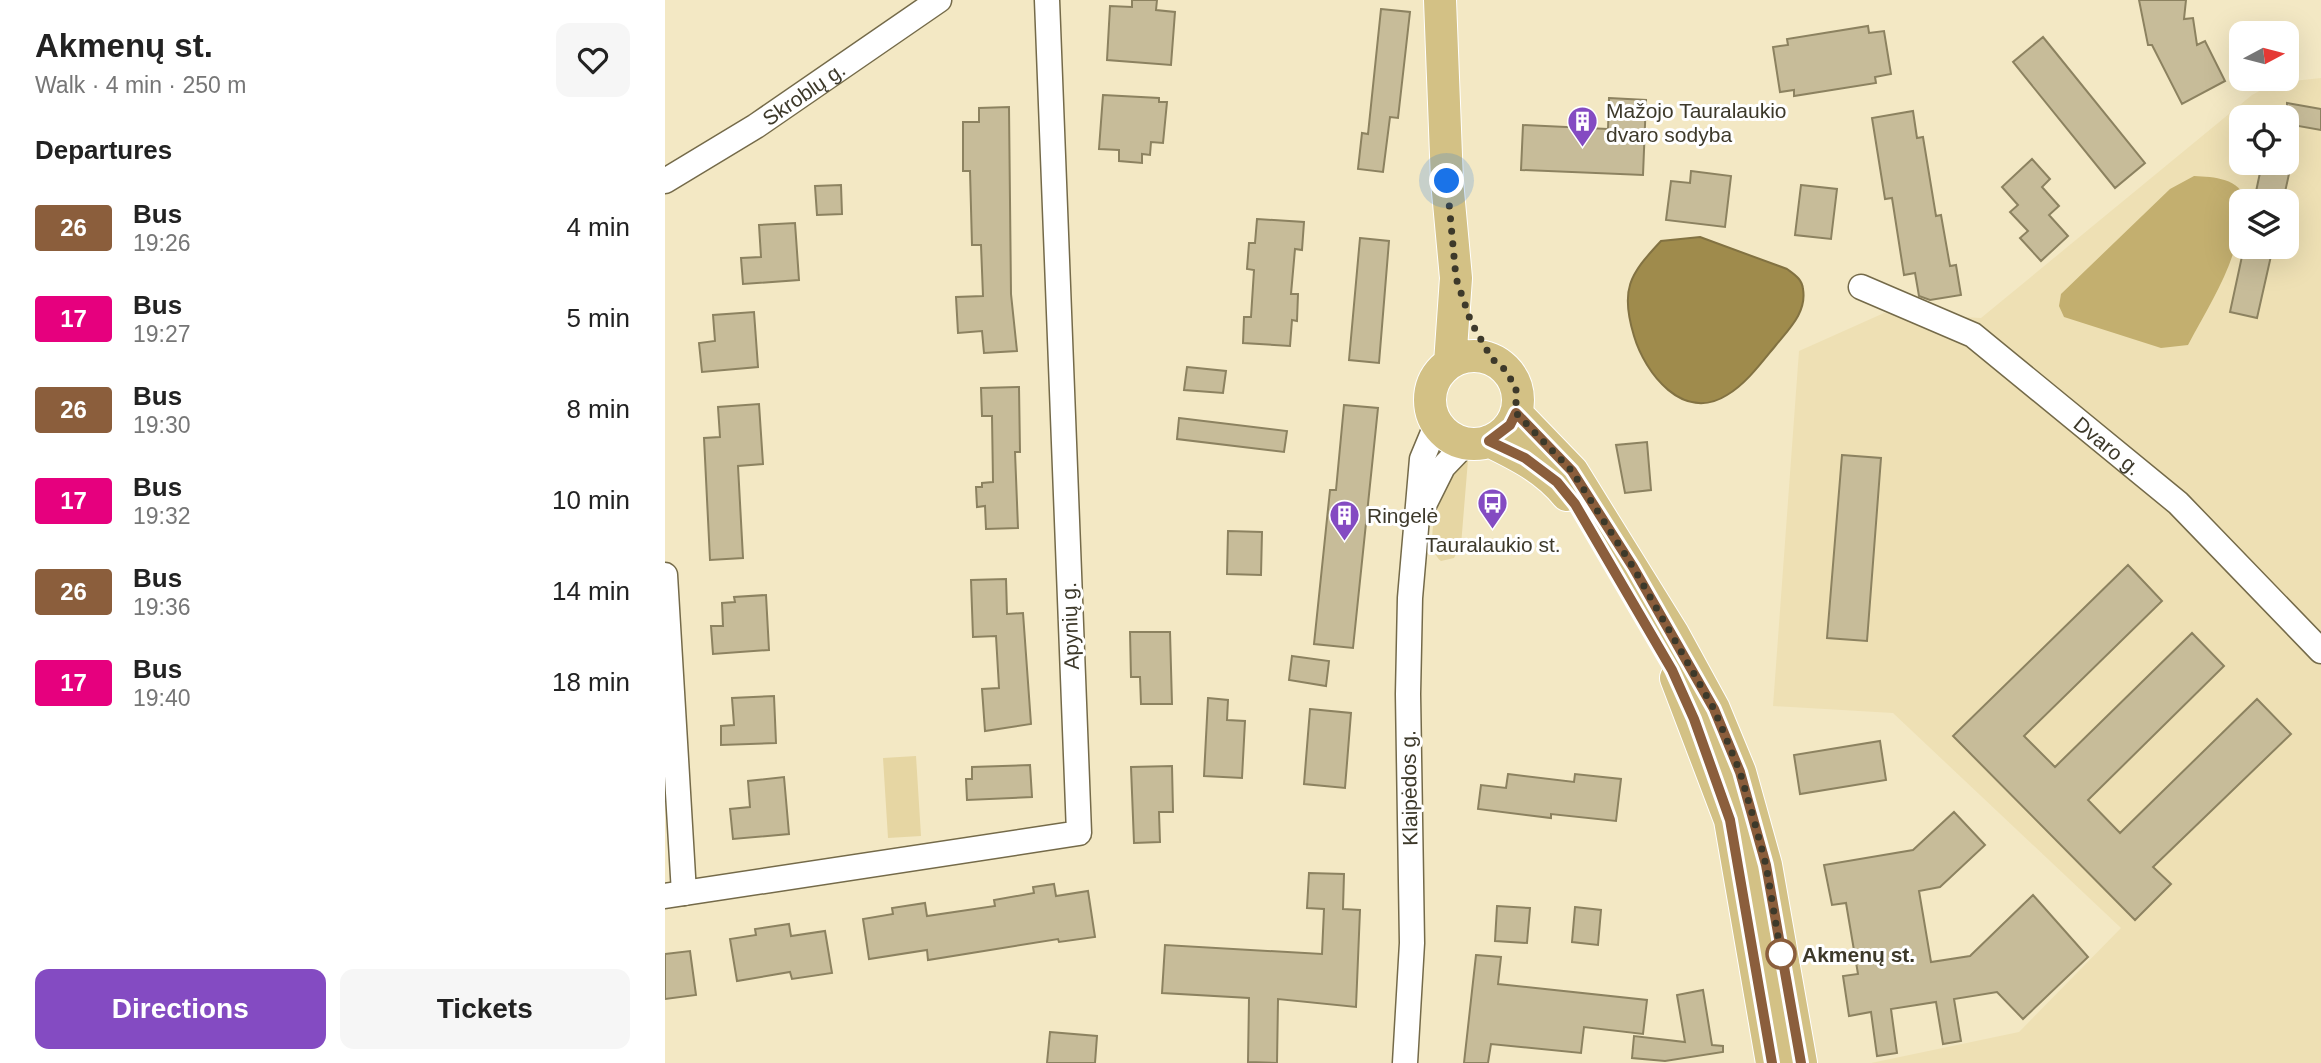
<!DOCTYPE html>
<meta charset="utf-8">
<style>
:root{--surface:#fff;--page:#f6f6f6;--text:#222;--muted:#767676;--accent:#844bc2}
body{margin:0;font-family:Arial,sans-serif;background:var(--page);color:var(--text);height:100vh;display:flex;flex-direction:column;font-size:26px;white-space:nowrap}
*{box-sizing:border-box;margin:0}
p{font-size:23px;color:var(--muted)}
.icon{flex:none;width:38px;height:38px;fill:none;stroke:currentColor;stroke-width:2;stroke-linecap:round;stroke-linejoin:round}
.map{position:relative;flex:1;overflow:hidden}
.panel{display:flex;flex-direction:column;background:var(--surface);width:665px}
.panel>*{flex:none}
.badge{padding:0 14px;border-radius:5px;font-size:24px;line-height:46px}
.needle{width:46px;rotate:83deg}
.buttons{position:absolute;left:1564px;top:21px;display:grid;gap:14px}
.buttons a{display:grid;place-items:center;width:70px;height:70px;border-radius:14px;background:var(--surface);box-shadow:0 7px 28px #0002;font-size:35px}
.you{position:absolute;width:35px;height:35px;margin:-18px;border:5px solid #fff;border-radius:50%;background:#1a73e8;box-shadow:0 0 0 10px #1a73e833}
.map>.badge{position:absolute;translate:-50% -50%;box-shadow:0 0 0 4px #fff}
h2{padding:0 35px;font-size:26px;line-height:63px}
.round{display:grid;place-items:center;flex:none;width:74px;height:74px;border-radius:14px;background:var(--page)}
.head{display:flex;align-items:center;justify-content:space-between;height:119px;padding:0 35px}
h1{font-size:33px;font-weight:600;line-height:52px}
.action{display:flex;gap:14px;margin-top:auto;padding:14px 35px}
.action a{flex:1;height:80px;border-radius:14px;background:var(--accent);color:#fff;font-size:28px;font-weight:600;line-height:80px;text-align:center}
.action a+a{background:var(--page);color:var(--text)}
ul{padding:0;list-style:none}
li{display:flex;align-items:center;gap:21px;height:91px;padding:0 35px}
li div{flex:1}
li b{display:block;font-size:26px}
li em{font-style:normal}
li .badge{min-width:77px;font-weight:700;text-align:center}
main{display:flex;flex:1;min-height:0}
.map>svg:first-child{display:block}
.built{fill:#eee0b4;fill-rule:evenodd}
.green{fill:#e6d6a3}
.forest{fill:#c3af6f}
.water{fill:#9f8b4c;stroke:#827242;stroke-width:2}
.building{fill:#c7bc99;stroke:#8c8260;stroke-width:2}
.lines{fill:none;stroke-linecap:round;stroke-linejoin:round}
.minor-casing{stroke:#746a49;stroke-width:27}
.major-casing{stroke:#fff;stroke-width:34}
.minor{stroke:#fff;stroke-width:24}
.major{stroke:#d3c185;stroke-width:32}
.line-casing{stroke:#fff;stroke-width:16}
.line{stroke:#8b5e3c;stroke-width:10}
.walk{stroke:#3d392a;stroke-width:7;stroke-dasharray:0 12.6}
.stop-dot{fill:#fff;stroke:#8b5e3c;stroke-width:3.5}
.labels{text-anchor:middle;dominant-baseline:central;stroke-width:6;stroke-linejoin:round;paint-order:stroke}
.street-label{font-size:21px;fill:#3d392a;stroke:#fff}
.poi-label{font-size:21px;fill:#3d392a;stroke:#fff;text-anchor:start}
.stop-label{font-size:21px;font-weight:bold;fill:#3d392a;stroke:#fff;text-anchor:start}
</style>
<main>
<section class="panel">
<div class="head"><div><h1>Akmenų st.</h1><p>Walk · 4 min · 250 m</p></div><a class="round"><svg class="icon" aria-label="heart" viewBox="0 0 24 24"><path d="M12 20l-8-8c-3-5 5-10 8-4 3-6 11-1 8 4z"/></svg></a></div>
<h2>Departures</h2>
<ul>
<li><span class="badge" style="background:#8b5e3c;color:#fff">26</span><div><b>Bus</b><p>19:26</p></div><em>4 min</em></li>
<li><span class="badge" style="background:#e6007e;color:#fff">17</span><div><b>Bus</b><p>19:27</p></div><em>5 min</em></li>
<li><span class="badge" style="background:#8b5e3c;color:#fff">26</span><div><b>Bus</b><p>19:30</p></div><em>8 min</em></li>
<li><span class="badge" style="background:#e6007e;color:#fff">17</span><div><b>Bus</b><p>19:32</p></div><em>10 min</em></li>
<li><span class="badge" style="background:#8b5e3c;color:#fff">26</span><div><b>Bus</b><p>19:36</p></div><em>14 min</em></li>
<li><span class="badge" style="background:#e6007e;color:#fff">17</span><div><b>Bus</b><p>19:40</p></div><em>18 min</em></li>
</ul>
<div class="action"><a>Directions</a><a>Tickets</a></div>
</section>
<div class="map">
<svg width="1656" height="1063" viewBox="0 0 1656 1063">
<rect width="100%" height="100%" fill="#f3e8c4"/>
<path class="built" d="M1656,78V1063H1206L1354,1032L1456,928L1228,713L1108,706L1134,351L1219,313L1316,318L1587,95L1609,83ZM1577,117H1622V163H1577ZM1577,201H1622V247H1577Z"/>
<path class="green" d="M803,460L796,545L789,558L776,561C753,544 780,468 803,460Z
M251,756L256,836L223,838L218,758Z"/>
<path class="forest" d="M1529,176C1549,177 1575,178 1581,201H1577C1577,256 1548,298 1523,345L1496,348L1399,317L1394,306L1396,294L1505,189Z"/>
<path class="water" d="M1035,237L1122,269C1130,275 1137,279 1138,289C1142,312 1124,329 1111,345C1097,362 1081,384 1062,395C1018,423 980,373 969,336C955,290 964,275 996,241Z"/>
<path class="building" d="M467,0H492L491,10L510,12L506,65L442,60L445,6L467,7Z
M1474,0H1521L1519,19L1528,18L1532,45L1540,41L1560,81L1517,104L1487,45H1483Z
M716,9L745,12L733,118L725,117L718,172L693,169L697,133L703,134Z
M1203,26L1204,33L1219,31L1226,74L1210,77L1211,83L1129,96V90L1115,92L1108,47L1123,45L1122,39Z
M1378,37L1480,163L1450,188L1348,62Z
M438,95L494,98V102H502L498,143L486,142L485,155L477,154V163L454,161V150L434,149Z
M944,98L981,100L978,175L856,170L858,125L943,129Z
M1622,103L1656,109V130L1622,124Z
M344,107L346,294L352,351L319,353L317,331L293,333L291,297L318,296L316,245H307L305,171H298V122H314V108Z
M1248,111L1252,138L1258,137L1271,216L1276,215L1285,266L1291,265L1296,295L1265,300L1254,296L1250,273L1239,275L1227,198L1220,199L1207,118Z
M1367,159L1385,179L1377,187L1394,206L1384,215L1403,236L1376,261L1355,238L1363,231L1345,212L1353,205L1337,187Z
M1596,168L1624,174L1618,201H1589Z
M1026,171L1066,176L1060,227L1001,220L1006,181L1025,183Z
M176,185L177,214L152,215L150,186Z
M1136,185L1172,189L1166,239L1130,235Z
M592,219L639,222L637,250L630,249L626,294H633L632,321L627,320L625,346L578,343L579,317H586L589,270L582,269L584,243H590Z
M130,223L134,280L78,284L76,258L96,257L94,225Z
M695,238L724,241L714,363L684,360Z
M1579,247H1608L1592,318L1565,312Z
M89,312L93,367L37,372L34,343L50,341L48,315Z
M522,367L561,371L558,393L519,390Z
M354,387L355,452H350L353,528L321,529L320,506L312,507L311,487H317V483L328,482L327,416H317L316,388Z
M94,404L98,464L73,466L78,558L45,560L39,438L55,437L53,407Z
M679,405L713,408L688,648L649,644L665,490H671Z
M514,418L622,431L619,452L512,439Z
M982,442L986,490L960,493L951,445Z
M1177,455L1216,458L1202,641L1162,638Z
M563,531L597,532L596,575L562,574Z
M1463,565L1497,601L1359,736L1390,767L1527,633L1559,666L1423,800L1455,833L1592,699L1626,734L1488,867L1506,884L1470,920L1288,736Z
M341,579L342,614L358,613L366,724L320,731L317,689L334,688L331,636L308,637L306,580Z
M101,595L104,650L48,654L46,626H58L57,603L70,602L69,597Z
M465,632H505L507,704H476L475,677H466Z
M627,656L664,661L661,686L624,680Z
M109,696L111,743L56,745V726L69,725L67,698Z
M543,698L563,700L562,720L580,721L577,778L539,776Z
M645,709L686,713L680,788L639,784Z
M1215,741L1221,780L1135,794L1129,755Z
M365,765L367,797L302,800L301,779H307V767Z
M507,766L508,812H494L495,842L469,843L466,767Z
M843,774L909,782L910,774L956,779L951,821L886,814V818L813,809L816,785L841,788Z
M119,777L124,834L68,839L65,809L85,807L83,781Z
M1289,812L1320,845L1275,887L1254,891L1266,962L1305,956L1368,895L1423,957L1358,1019L1332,992L1289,999L1296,1041L1278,1044L1271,1002L1226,1009L1232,1053L1212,1056L1206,1012L1184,1016L1178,976L1193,974L1181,903L1167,905L1159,865L1248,850Z
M644,873L679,874L678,909L695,910L691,1007L613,999L612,1063L583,1062L584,998L497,993L500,945L657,954L659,909L642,908Z
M389,884L391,896L423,891L430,937L394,942L393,939L263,960L262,950L204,959L198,919L228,914L227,908L260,903L262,916L330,906L329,900L369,893L368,887Z
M832,906L865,908L862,943L830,941Z
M910,907L936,910L933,945L907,942Z
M124,924L126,936L160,931L167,973L127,979L125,972L72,981L65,939L91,935L90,929Z
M25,951L31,995L0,999V954Z
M811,955L836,957L833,984L982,1000L978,1034L919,1027L916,1053L826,1044L823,1063H799Z
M1038,990L1047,1045L1058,1046V1052L1000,1061L967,1058L969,1036L1020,1042L1012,995Z
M385,1032L432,1036L430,1063H382Z"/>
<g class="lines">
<defs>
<g id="minor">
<path id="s1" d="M0,181L91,126L274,0"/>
<path id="s2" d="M1196,287L1308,335L1513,503L1656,651"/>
<path d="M758,507L778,467L801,443"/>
<path d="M0,575L19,893"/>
<path d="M0,896L414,833L382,0"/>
<path d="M740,1063L747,943L743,694L745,598L757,459L772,423"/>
</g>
<path id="major" d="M775,0L782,181L791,278L785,363
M765 400a44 44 0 1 1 88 0a44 44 0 1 1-88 0Z
M851,413L907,471L1008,634L1049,709L1075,772L1101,865L1136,1063
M824,441C853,455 881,469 902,495
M1011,678L1065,820L1107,1063"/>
</defs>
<use href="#minor" class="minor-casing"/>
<use href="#major" class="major-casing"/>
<use href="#minor" class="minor"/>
<use href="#major" class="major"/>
</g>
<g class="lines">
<defs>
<path id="line" d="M1107,1063L1065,820L1029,719L1007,670L910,504L892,482L860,458L824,441L845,425L851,413L907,471L968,567L1049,709L1075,772L1101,865L1136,1063"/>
</defs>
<use href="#line" class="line-casing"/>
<use href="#line" class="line"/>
<path class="walk" d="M782,181L791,278L806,322L827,359L837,366L851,387V413L907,471L968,567L1049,709L1075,772L1089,820L1101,865L1118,966L1116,954"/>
</g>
<defs>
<symbol id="building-pin" viewBox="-11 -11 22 30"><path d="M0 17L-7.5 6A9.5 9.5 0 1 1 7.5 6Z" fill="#844bc2" stroke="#fff"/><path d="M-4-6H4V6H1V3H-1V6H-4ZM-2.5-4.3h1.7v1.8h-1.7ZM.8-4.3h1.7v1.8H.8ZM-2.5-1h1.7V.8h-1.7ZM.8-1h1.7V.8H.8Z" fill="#fff"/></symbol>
<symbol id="bus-pin" viewBox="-11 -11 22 30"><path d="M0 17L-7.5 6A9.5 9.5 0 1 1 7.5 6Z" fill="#844bc2" stroke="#fff"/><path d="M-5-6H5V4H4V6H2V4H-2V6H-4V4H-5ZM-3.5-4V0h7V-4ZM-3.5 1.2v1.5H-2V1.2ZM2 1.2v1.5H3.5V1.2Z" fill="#fff"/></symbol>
</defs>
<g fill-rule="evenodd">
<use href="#building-pin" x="900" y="104" width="35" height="47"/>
<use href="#bus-pin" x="810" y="486" width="35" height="47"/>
<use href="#building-pin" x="662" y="498" width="35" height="47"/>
</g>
<circle class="stop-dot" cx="1116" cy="954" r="14"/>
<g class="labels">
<g class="street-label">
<text stroke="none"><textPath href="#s1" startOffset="164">Skroblų g.</textPath></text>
<text stroke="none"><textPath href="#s2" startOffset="296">Dvaro g.</textPath></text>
<text transform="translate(405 626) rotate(-92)">Apynių g.</text>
<text transform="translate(744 788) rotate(-91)">Klaipėdos g.</text>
</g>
<g class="poi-label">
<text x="941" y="110">Mažojo Tauralaukio<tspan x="941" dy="24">dvaro sodyba</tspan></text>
<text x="702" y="515">Ringelė</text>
<text x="828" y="544" text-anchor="middle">Tauralaukio st.</text>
</g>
<g class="stop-label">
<text x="1137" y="954">Akmenų st.</text>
</g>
</g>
</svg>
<div class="buttons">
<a><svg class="needle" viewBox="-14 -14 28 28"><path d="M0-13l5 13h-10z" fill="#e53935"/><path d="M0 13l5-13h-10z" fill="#767676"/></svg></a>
<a><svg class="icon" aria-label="locate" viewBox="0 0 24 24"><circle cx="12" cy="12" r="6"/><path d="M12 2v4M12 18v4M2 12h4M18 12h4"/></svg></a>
<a><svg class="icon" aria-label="layers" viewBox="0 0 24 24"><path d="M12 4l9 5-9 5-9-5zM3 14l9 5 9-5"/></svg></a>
</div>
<div class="you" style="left:782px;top:181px"></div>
</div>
</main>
